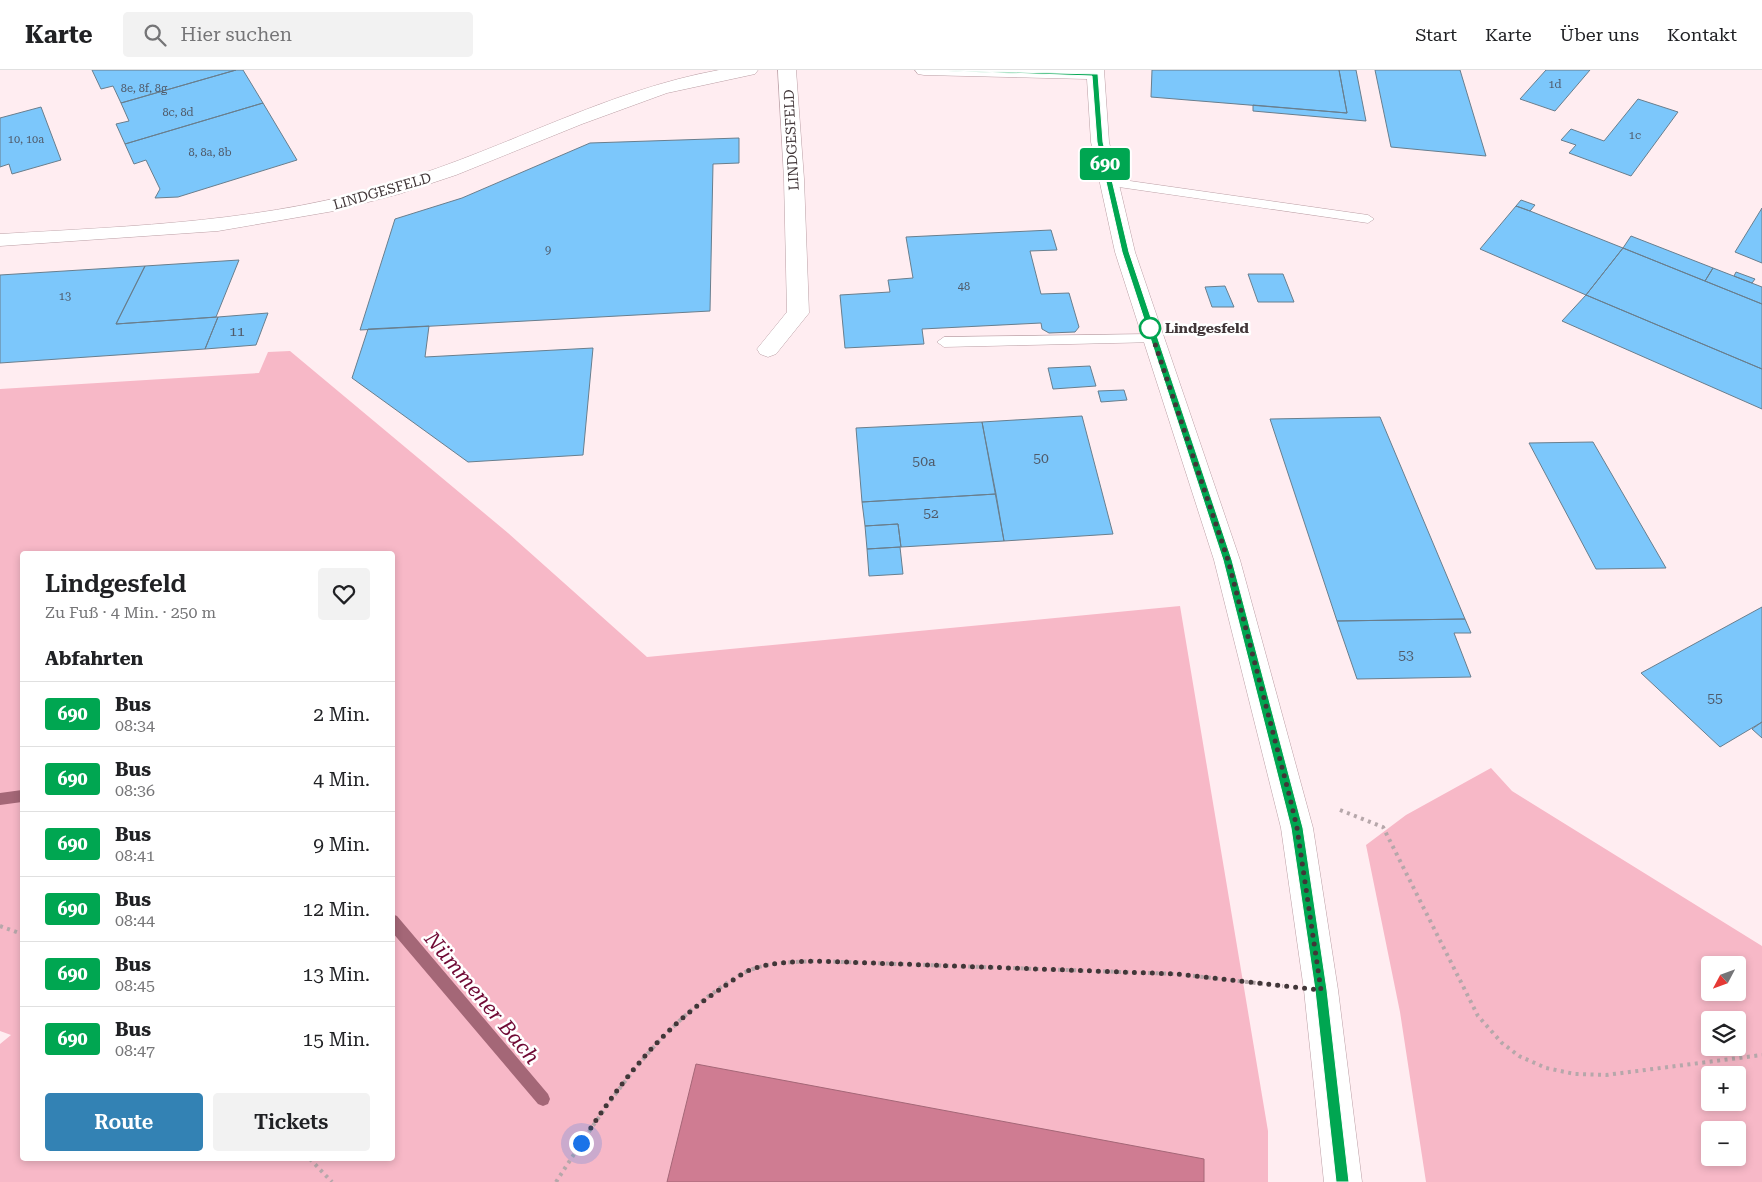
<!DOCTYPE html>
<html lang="de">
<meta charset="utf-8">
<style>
:root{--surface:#fff;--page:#f2f2f2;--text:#202124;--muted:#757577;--line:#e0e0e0;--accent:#3382b4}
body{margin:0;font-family:"Roboto Serif",serif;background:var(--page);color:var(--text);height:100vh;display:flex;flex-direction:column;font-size:19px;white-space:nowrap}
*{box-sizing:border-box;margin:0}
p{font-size:16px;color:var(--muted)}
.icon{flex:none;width:28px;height:28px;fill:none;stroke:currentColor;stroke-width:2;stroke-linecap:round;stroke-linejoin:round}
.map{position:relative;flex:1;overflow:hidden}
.side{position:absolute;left:20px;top:481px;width:375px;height:610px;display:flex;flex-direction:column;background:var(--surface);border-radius:5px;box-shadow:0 2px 8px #0003}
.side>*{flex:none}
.badge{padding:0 10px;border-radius:4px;font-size:18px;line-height:32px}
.needle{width:32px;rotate:229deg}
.buttons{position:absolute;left:1701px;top:886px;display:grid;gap:10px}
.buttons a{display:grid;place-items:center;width:45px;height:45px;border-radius:5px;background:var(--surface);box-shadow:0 2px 8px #0003;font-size:25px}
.you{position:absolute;width:25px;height:25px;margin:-12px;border:4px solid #fff;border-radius:50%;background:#1a73e8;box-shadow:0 0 0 8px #1a73e833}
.map>.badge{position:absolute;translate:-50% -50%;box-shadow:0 0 0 2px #fff}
h2{padding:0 25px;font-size:19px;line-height:45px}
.round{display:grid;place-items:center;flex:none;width:52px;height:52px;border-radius:5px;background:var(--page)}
.summary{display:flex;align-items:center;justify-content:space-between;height:85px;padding:0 25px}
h1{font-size:24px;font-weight:600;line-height:38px}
.cta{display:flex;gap:10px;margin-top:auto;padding:10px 25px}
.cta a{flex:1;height:58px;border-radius:5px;background:var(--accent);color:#fff;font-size:20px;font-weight:600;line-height:58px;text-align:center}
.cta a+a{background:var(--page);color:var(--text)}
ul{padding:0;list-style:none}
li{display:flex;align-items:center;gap:15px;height:65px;padding:0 25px;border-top:1px solid var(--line)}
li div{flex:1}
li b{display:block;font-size:19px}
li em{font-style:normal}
li .badge{min-width:55px;font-weight:700;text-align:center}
header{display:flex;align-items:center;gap:30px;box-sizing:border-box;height:70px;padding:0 25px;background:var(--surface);border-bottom:1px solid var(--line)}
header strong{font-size:24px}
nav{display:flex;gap:28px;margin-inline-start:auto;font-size:18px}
.search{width:350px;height:45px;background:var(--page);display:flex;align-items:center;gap:12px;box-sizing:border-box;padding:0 18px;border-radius:5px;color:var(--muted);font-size:19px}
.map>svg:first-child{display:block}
.green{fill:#f7b8c7;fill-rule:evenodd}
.water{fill:#cf7c92;stroke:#a46777}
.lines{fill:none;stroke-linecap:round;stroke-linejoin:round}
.stream{fill:#a46777;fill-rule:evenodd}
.building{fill:#7cc7fb;stroke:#697e8d}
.lane-casing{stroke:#bb9fa5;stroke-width:1}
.street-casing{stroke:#bb9fa5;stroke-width:1}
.path{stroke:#b6a7aa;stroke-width:4;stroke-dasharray:3 4.5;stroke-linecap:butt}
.lane{fill:#fff;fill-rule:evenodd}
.street{fill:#fff;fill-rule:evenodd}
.line{fill:#00a651;stroke:#fff}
.walk{stroke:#413638;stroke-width:5;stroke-dasharray:0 9}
.stop-dot{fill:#fff;stroke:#00a651;stroke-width:2.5}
.labels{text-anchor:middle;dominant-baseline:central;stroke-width:5;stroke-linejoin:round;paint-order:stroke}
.far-number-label{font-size:11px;fill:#505a69}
.far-street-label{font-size:14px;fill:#413638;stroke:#fff}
.far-stop-label{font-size:14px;font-weight:bold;fill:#413638;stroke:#fff;text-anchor:start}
.number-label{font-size:14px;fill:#505a69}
.near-water-label{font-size:21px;font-style:italic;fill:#700a35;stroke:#fff}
</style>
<header>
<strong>Karte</strong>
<div class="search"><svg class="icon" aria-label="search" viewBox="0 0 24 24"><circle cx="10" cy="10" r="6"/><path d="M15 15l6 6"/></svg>Hier suchen</div>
<nav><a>Start</a><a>Karte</a><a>Über uns</a><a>Kontakt</a></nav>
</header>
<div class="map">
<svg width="1762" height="1112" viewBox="0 0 1762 1112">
<rect width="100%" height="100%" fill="#ffedf1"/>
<path class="green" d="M290,281L508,463L647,587L1180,536L1268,1061V1112H0V974L11,965L0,961V319L259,303L268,282ZM22,484H392V1089H22Z
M1491,698L1512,721L1762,876V1112H1426L1400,942L1366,775L1406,745ZM1710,895H1738V922H1710ZM1710,950H1738V978H1710ZM1710,1005H1738V1032H1710ZM1710,1060H1738V1088H1710Z"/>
<path class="water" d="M696,994L1204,1089V1112H667Z"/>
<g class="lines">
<path class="stream" d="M22,720V732L0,735V723Z
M392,844L397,846L548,1024L550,1029L548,1034L543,1036L538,1034L392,862Z"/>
</g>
<path class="building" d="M92,0H236L121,33L113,16L101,19Z
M236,0H243L263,33L125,74L116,54L129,51L121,33Z
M1152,0H1339L1347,43L1151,27Z
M1339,0H1356L1366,51L1253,41V35L1347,43Z
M1375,0H1460L1486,86L1391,77Z
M1546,0H1590L1555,41L1520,29Z
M1638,29L1678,42L1631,106L1569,83L1576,75L1561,70L1571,59L1604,71Z
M263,33L297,90L178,127L155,128L160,119L146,90L134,94L125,74Z
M41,37L61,90L12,104L9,94L0,97V48Z
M739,68V93L713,94L710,241L360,260L395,149L462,128L590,73Z
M1521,130L1535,135L1530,141L1516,136Z
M1516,136L1530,141L1623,178L1586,225L1480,179Z
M1762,138V193L1735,182Z
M1051,160L1057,180L1030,181L1041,224L1069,223L1079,257L1075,262L1049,263L1042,259L1041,253L922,259L924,274L845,278L840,225L890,222L888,210L913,208L906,167Z
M1631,166L1713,198L1705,211L1623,178Z
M1623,178L1762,234V299L1586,225Z
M239,190L216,247L116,254L145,196Z
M145,196L116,254L218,247L205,279L0,293V205Z
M1713,198L1762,217V234L1705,211Z
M1736,202L1755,209L1752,213L1734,206Z
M1248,204H1283L1294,232H1258Z
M1225,216L1234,237H1212L1205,217Z
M1586,225L1762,299V339L1562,251Z
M268,243L256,275L205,279L218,247Z
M429,256L425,287L593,278L583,385L468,392L352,308L368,259Z
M1090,296L1096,316L1053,319L1048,298Z
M1124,320L1127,330L1101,332L1098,321Z
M1082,346L1113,464L1004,471L982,352Z
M1380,347L1462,542L1465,549L1337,551L1270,349Z
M982,352L996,424L862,432L856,358Z
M1593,372L1666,498L1596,499L1529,373Z
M996,424L1004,471L901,477L898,454L865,456L862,432Z
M898,454L901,477L867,479L865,456Z
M900,477L903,504L869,506L867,479Z
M1762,537V652L1720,677L1641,603Z
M1465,549L1471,563H1454L1471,607L1357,609L1337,551Z
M1762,652V668L1752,659Z"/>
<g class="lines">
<defs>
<path id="lane" d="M1109,108L1368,145L1374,149L1368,153L1105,115L1103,112Z
M1153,264L1158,266L1160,269L1158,272L944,277L937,272L944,267Z"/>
<path id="street" d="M719,0H758L755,4L667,23L582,54L456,105L399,124L334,141L218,161L0,176V164C135,156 270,152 399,111C507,78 608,20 719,0Z
M778,0H796L804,109L809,243L776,284L768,287L760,284L757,279L787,242L784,109Z
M915,0H1104L1109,72L1135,182L1240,490L1313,758L1338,920L1362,1112H1324L1304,920L1281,758L1214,490L1115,182L1091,72L1087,9L924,5L918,4Z"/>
</defs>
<use href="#lane" class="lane-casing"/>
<use href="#street" class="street-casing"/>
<path class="path" d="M1340,740L1383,757L1478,946L1502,973L1519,986L1546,998L1575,1004L1606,1005L1762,985
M0,856L22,864
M310,1089L332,1112
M556,1112C600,1044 644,975 710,925C724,915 739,903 756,898C775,892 796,892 816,891L1177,904L1283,916"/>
<use href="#lane" class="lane"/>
<use href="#street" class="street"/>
</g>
<path class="line" d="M921,0H924L1098,4L1103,72L1129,182L1232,490L1303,758L1327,920L1349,1112H1336L1315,920L1291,758L1223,490L1122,182L1097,72L1092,6Z"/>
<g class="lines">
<path class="walk" d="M581,1073C619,1014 662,957 722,918C732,911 743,902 755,898C774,892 795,892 816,891L1177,904L1321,920L1297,758L1290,728L1228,490L1148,253L1150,258"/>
</g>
<circle class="stop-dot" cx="1150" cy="258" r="10"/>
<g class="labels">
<g class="far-number-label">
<text x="1555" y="14">1d</text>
<text x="144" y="18">8e, 8f, 8g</text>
<text x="178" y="42">8c, 8d</text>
<text x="1635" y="65">1c</text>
<text x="26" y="69">10, 10a</text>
<text x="210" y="82">8, 8a, 8b</text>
<text x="548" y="180">9</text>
<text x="964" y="216">48</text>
<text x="65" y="226">13</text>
</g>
<g class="far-street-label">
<text transform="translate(791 70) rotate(-93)">LINDGESFELD</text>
<text transform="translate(382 121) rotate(-16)">LINDGESFELD</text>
</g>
<g class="far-stop-label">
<text x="1165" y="258">Lindgesfeld</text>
</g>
<g class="number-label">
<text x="237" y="261">11</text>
<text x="1041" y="388">50</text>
<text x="924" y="391">50a</text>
<text x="931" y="443">52</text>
<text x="1406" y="585">53</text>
<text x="1715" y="628">55</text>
</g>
<g class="near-water-label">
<text transform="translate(482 928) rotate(50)">Nümmener Bach</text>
</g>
</g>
</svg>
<div class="buttons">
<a><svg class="needle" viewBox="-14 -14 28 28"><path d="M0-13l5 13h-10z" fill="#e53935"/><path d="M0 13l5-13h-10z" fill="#757577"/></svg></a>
<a><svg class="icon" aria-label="layers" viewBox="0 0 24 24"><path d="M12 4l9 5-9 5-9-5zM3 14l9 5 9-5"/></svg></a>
<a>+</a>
<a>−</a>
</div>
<div class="you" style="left:581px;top:1073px"></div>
<b class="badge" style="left:1105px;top:94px;background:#00a651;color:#fff">690</b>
<section class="side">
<div class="summary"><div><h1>Lindgesfeld</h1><p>Zu Fuß · 4 Min. · 250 m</p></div><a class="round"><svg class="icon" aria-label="heart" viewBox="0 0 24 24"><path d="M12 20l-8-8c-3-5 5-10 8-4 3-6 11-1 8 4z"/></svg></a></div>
<h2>Abfahrten</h2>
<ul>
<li><span class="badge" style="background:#00a651;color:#fff">690</span><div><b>Bus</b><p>08:34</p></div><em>2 Min.</em></li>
<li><span class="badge" style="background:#00a651;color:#fff">690</span><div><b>Bus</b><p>08:36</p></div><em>4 Min.</em></li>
<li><span class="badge" style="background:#00a651;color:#fff">690</span><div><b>Bus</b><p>08:41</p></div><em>9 Min.</em></li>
<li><span class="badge" style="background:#00a651;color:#fff">690</span><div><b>Bus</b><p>08:44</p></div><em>12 Min.</em></li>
<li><span class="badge" style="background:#00a651;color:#fff">690</span><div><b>Bus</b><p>08:45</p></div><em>13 Min.</em></li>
<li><span class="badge" style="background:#00a651;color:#fff">690</span><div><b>Bus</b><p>08:47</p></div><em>15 Min.</em></li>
</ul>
<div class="cta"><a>Route</a><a>Tickets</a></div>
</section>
</div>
